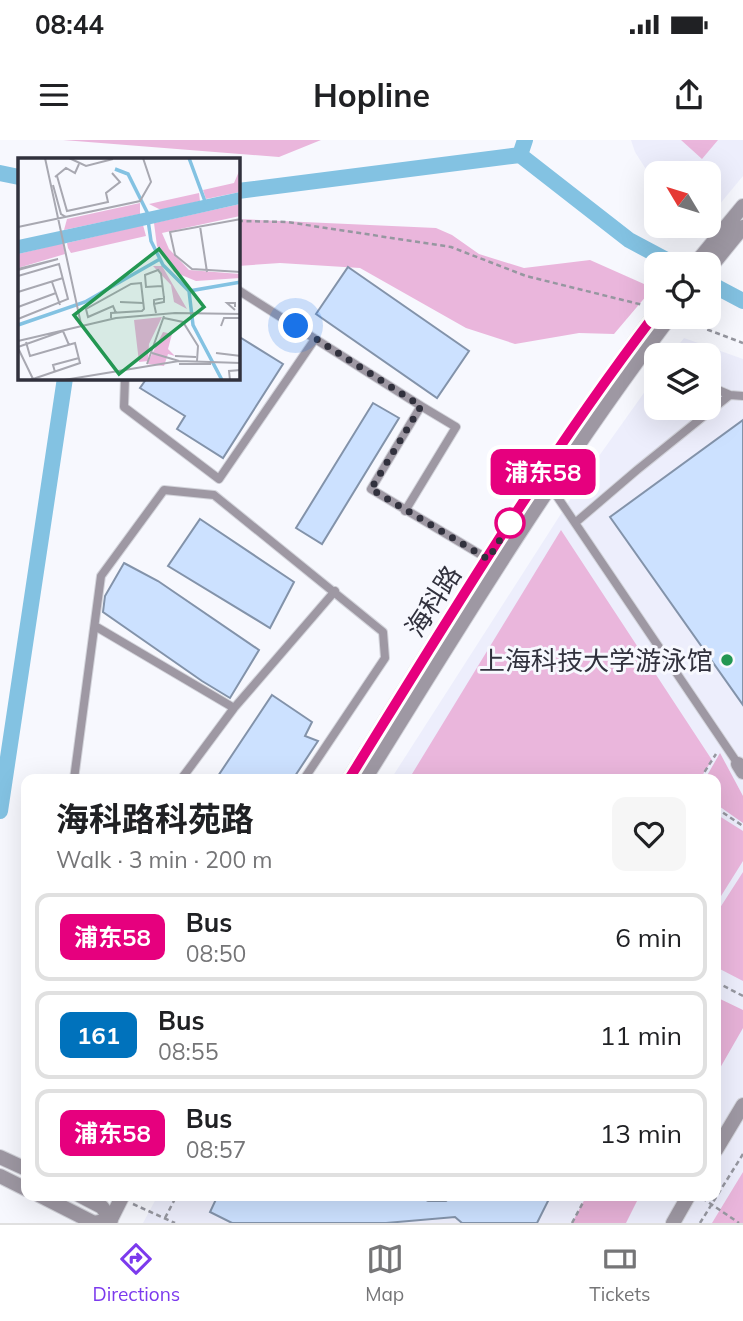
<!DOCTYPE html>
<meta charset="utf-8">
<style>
:root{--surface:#fff;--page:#f6f6f6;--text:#202124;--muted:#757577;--line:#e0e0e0;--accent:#7c3aed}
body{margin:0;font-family:Mulish,"Noto Sans SC",sans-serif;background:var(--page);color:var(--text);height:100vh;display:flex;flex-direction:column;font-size:26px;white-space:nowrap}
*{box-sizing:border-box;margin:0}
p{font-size:23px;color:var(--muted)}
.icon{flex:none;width:38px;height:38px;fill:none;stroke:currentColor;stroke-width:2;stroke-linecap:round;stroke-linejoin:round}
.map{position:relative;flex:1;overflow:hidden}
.panel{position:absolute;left:21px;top:634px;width:700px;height:427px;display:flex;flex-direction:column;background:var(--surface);border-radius:14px;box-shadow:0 7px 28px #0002}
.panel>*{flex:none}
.badge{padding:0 14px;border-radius:10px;font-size:24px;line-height:46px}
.needle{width:46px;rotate:308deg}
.fabs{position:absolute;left:644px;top:21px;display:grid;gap:14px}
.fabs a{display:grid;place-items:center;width:77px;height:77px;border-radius:14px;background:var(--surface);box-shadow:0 7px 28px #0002;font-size:35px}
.you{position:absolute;width:35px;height:35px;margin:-18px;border:5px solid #fff;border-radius:50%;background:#1a73e8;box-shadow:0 0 0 10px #1a73e833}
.map>.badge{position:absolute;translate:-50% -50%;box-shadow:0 0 0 4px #fff}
.round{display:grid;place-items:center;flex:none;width:74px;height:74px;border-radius:14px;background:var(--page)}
.summary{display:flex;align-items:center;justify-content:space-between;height:119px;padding:0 35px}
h1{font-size:33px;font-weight:700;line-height:52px}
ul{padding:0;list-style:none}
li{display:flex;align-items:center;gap:21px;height:88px;margin:0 14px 10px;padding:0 21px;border:4px solid var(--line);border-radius:14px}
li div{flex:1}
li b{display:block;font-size:26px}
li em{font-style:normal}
li .badge{min-width:77px;font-weight:700;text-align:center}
.status{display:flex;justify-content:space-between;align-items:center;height:49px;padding:0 35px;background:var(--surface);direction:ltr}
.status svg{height:19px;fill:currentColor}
header{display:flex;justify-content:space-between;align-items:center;height:91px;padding:0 35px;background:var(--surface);font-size:32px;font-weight:700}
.dock{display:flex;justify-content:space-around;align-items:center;height:98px;border-top:2px solid var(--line);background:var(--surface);font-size:19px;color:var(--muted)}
.dock a{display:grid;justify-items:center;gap:4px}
.dock .selected{color:var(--accent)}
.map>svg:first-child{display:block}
.built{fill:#edeefc}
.green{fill:#eab6dc}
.forest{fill:#e6b1d7}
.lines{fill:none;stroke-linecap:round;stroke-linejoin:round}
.canal{stroke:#83c2e2;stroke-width:16}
.building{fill:#cce1ff;stroke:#8393aa;stroke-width:2}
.service-casing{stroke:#d3d4db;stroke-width:10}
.minor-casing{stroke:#d3d4db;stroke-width:16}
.tertiary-casing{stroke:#d3d4db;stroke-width:16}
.path{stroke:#9697a0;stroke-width:2.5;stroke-dasharray:5 3.5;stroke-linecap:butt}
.service{stroke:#9e98a3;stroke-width:8}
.minor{stroke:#9e98a3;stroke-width:14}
.tertiary{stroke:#9e98a3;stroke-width:14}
.line-casing{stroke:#fff;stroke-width:16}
.line{stroke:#e6007e;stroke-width:10}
.walk{stroke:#31313d;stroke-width:7;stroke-dasharray:0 12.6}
.stop-dot{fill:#fff;stroke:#e6007e;stroke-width:3.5}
.poi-dot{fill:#239752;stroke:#f7f8fe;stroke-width:2.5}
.labels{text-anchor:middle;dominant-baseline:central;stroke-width:6;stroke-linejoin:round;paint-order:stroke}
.street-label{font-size:26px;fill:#31313d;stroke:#f7f8fe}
.poi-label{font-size:26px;fill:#31313d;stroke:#f7f8fe;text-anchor:end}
.inset-river{fill:none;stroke:#83c2e2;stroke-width:3.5}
.inset-road{fill:none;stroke:#a8a8b1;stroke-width:2}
.view{fill:#239752;fill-opacity:0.15;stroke:#239752;stroke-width:3.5}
.inset-edge{fill:none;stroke:#31313d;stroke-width:3.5}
</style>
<div class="status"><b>08:44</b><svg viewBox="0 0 49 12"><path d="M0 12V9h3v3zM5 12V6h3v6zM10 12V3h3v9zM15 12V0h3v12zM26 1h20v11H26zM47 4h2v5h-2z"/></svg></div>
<header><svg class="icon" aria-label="menu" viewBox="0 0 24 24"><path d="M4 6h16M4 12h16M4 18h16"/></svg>Hopline<svg class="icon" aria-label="share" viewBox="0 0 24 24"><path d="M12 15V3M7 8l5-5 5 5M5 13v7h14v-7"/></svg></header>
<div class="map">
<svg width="743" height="1083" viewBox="0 0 743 1083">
<rect width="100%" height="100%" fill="#f7f8fe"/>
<path class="built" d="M631,0H743V36L709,77V33H656V45L635,12Z
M684,198L743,219V1083H143L158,1055H716V639H391L589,330L656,236V268H709V215H671Z"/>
<path class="green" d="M63,0H321L279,17Z
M681,0H718L702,19Z
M238,79L436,88L452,95L479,114L524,128L590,120L653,148L614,194L579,193L515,204L466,188L360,128L280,123L238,126Z
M561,390L712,620L700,639H420L412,634Z
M716,674L743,691V721L716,764Z
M743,732V841L716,827V774Z
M743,1032V1083H712Z"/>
<path class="forest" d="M720,613L743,656V683L716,664V639H705Z
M716,857L743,870V888L716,935Z
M587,1055H640L626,1083H572Z"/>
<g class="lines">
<path class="canal" d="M520,15L629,100L674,124
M0,33L19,37
M238,51L520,15L525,0
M709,143L743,161
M0,671L65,238"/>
</g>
<path class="building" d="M348,127L469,211L437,258L316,174Z
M238,196L283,224L223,318L177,289L185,276L140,248L147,238H238Z
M373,263L399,278L322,404L296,388Z
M743,280V565L610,377Z
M200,379L294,442L270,488L168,426Z
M124,423L158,441L259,510L230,558L202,541L103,472L105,456Z
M272,555L312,582L305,596L318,601L293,639H216Z
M218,1055H417L428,1061H446L453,1055H551L537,1083H462L455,1077L386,1083H232L210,1072Z"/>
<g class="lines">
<defs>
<path id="service" d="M238,150L421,266
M640,217L656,224
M125,238L124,267L219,339L315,199
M709,246L730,255
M550,346L738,624
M405,371L456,287L421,266L371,349L488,419
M575,383L637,330L730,255L743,256
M95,486L234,568
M182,638L234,568L335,451
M74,639L101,436L164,350L214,355L383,492L385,518L304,639"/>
<path id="minor" d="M738,624L743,632
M716,1010L743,965
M673,1083L689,1055"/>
<path id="tertiary" d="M695,124L743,66
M709,129L743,87
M349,639C447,481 544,321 656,173
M365,639C462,482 559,324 670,177
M0,1017L26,1029
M0,1036L26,1049
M39,1055L94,1083L111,1080
M79,1055L102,1067L111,1080
M109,1083L123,1055"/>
</defs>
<use href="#service" class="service-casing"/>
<use href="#minor" class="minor-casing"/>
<use href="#tertiary" class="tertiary-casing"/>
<path class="path" d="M238,81L287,82L451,107L526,136L643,165
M685,177L706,189L743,203
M700,639L716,614
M716,668L743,686
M716,842L743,856
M702,1058L739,1083
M133,1064L175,1083
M165,1078L177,1055
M572,1083L587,1055
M700,1083L743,1014"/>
<use href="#service" class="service"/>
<use href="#minor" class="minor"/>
<use href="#tertiary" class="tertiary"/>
</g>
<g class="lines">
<defs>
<path id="line" d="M349,639C447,481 543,321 656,173"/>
</defs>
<use href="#line" class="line-casing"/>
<use href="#line" class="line"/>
<path class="walk" d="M296,186L421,266L371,349L488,419L516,374L510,383"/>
</g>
<circle class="stop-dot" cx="510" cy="383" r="14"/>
<circle class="poi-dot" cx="727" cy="520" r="7"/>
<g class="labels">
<g class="street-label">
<text transform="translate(433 461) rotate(-57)">海科路</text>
</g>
<g class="poi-label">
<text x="713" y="520">上海科技大学游泳馆</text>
</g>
</g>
<g transform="translate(18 18)">
<rect width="222" height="222" fill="#f7f8fe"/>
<path d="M222,11V34L188,41L185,32L216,25ZM181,35L182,43L143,52L131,46ZM122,45V56L46,72L49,61ZM222,46V58L144,75L151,91L171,112L222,116V120L178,123L156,114L139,88L136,65ZM125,67L128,78L53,95L50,90L49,85ZM45,85L47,96L0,110V96ZM135,108H144L169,151L156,144L153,127ZM144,159L131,186L130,203L121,204L116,162ZM145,174L154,176L150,191L157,198L150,196L146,208L129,206Z" fill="#eab6dc"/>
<path d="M222,34V46L0,96V82Z" fill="#83c2e2"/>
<path class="inset-river" d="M171,0L188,46M97,11L110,16L131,58M130,62L133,83L145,107L171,133L223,124M171,133L175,167L204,222M0,167L67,144L142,101"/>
<path class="inset-road" d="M27,0L63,166M51,0L68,8L95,1M39,18L49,53L90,44L88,35L102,24L94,15M37,19L48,10L57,15L61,6M35,27L43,56L48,59M223,61L152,74L157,97L174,111L223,114M182,68L189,114M0,69L122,43L133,24L125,0M0,111L40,101L0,112M0,118L41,106L50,141L0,161M34,124L42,147M144,128L128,129L127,117L140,112L143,116L146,140M0,134L45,120M102,144L125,145M136,146L146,144V140L136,142V146L138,155M0,149L38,135M217,149V145H209L217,152M93,160V155L124,153L126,151L123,125L113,126L68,151L70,159L95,148L98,155M146,160L165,164L180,188L179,203M203,168L206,160H223M0,183L98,160L157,155L223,156M8,184L12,198L57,185L62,205L12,222M0,189L45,173L51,187M0,190L15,221M134,195L161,203M198,195L223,198M157,198L178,199M129,206L146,158M161,206H193M37,214L35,207L61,200M46,222L161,203L223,205M212,222L211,213L223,212"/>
<path class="view" d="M141,91L186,149L101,216L56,157Z"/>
<rect width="222" height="222" class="inset-edge"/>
</g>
</svg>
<div class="fabs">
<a><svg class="needle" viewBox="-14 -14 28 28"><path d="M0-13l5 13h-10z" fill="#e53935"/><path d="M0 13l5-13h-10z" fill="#757577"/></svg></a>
<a><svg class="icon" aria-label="locate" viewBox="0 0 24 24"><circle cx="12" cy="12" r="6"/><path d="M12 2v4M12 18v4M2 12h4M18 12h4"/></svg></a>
<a><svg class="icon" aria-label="layers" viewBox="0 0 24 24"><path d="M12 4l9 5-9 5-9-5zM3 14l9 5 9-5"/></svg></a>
</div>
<div class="you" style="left:296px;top:186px"></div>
<b class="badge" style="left:543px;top:332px;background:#e6007e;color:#fff">浦东58</b>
<section class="panel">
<div class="summary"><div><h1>海科路科苑路</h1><p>Walk · 3 min · 200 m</p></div><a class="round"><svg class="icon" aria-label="heart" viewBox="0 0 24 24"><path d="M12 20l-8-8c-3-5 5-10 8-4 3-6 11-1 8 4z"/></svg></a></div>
<ul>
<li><span class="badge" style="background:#e6007e;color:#fff">浦东58</span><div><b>Bus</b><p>08:50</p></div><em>6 min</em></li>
<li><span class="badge" style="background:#0072bc;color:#fff">161</span><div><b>Bus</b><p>08:55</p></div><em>11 min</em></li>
<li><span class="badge" style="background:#e6007e;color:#fff">浦东58</span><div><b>Bus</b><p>08:57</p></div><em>13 min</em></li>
</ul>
</section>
</div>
<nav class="dock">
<a class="selected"><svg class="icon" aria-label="directions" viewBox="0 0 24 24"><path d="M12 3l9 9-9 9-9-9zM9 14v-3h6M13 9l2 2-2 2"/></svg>Directions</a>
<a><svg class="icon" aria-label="map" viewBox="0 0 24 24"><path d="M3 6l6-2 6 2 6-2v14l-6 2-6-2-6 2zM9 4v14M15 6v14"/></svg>Map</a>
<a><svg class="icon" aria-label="tickets" viewBox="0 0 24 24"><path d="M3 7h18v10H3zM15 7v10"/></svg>Tickets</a>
</nav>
